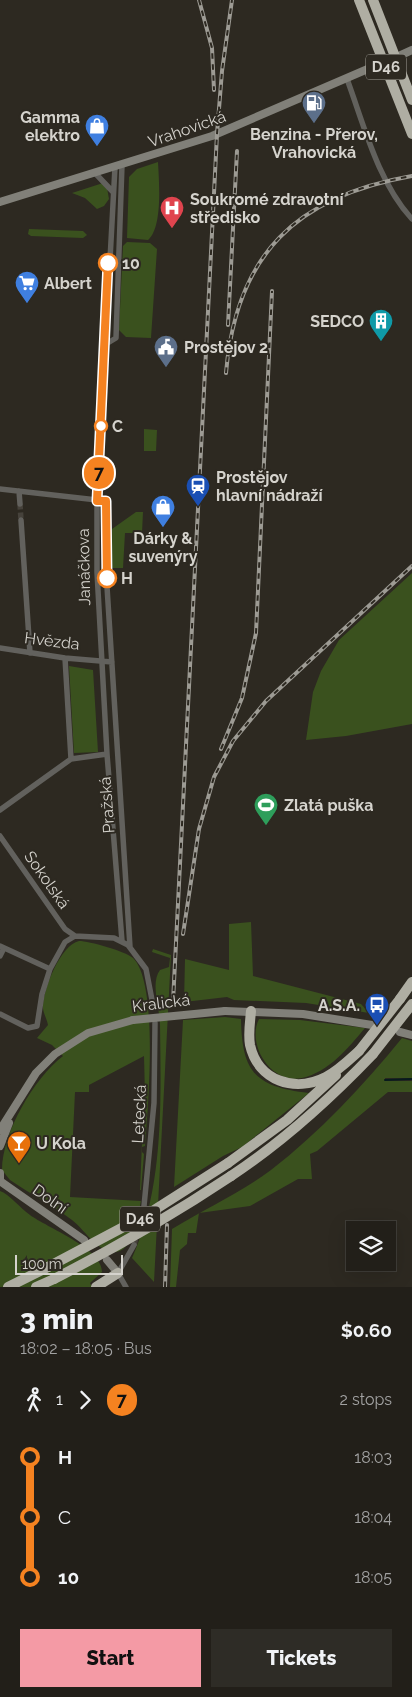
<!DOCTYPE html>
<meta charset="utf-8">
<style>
:root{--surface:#221f19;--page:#2e2c26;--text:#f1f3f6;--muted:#a2a2a2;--line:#3f3d38;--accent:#f49aa5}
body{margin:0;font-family:Raleway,sans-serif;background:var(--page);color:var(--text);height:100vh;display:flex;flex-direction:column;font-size:19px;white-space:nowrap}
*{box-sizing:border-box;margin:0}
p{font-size:16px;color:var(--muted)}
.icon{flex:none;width:28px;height:28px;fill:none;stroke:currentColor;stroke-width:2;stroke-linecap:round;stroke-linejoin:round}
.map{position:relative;height:1287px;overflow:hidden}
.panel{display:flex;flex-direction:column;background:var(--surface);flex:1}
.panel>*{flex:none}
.badge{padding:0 10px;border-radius:16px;font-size:18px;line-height:32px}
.buttons{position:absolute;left:346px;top:1221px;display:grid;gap:10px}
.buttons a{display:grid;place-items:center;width:50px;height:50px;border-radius:0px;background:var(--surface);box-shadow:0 5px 20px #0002,0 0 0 1px var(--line);font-size:25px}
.scale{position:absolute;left:15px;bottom:12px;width:108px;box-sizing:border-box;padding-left:5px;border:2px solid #d5d3cd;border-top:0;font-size:14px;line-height:18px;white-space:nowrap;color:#d5d3cd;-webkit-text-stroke:4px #2d2921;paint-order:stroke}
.map>.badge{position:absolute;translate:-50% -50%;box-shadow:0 0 0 2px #fff}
.legs{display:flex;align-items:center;gap:8px;height:55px;padding:0 20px;font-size:16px}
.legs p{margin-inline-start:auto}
.head{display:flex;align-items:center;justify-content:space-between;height:85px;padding:0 20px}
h1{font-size:28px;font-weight:800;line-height:38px}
.action{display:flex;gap:10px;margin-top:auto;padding:10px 20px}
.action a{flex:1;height:58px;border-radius:0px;background:var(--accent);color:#111;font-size:20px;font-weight:800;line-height:58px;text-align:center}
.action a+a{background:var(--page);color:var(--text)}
ul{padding:0 20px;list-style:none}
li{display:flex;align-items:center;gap:18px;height:60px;font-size:19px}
li i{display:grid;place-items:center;width:8px;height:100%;margin:0 6px;background:currentColor}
li i::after{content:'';width:12px;height:12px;margin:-6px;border:4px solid;border-radius:50%;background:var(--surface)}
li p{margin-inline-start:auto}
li:first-child i{background:linear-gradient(#0000 50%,currentColor 0)}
li:last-child i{background:linear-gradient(currentColor 50%,#0000 0)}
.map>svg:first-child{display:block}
.green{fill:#3a511e}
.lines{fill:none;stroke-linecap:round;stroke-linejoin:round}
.stream{stroke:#071a1d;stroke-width:2}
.street-tunnel{stroke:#46423b;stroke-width:5.5;stroke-dasharray:5.5 3;stroke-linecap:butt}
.street{stroke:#62615d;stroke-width:5.5}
.secondary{stroke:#818079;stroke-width:8}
.highway{stroke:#afaea3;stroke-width:10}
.rail-casing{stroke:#9d9b94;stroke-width:4}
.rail{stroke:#2d2921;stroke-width:2;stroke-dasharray:5.5;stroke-linecap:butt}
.secondary-bridge{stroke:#818079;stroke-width:8}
.highway-bridge{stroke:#afaea3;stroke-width:10}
.line-1-casing{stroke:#fff;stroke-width:11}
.line-1{stroke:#f58220;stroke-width:8}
.stop-1-dot{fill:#fff;stroke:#f58220;stroke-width:2.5}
.labels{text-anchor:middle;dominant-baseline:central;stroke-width:4;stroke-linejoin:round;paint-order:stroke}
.shield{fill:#2d2921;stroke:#a3a099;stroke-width:1}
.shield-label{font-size:15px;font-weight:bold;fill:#d5d3cd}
.poi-label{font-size:16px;font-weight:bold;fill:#d5d3cd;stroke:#2d2921;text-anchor:start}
.street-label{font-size:16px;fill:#d5d3cd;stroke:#2d2921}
.stop-label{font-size:16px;font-weight:bold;fill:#d5d3cd;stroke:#2d2921;text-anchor:start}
</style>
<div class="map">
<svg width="412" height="1287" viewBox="0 0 412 1287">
<rect width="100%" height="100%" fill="#2d2921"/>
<path class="green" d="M158,162C159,181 163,227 148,240L127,238L129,177L137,169Z
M103,183L107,188L109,199L104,206L97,209L85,198L72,193Z
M29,229L83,231L87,235L83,238L31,236L28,234Z
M127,242L150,243L157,249L151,338L126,337L119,330L123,246Z
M144,429L157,430L156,451H144Z
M136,512H143L142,533H125L123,568H112V529Z
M412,573V724L346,736L306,740L313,692L321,671L339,640Z
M69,666L93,670L98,752L74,753Z
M251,922L253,976L361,1004L369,1013L306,1003L234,1000L227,997L184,1002L185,959L229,970V924Z
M79,941C89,941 125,951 133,958C159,983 148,1109 145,1146L142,1147V1152L144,1154L141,1190H140L144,1096H145L144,1056L89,1085V1092H75L70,1197L141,1201C136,1226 129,1273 94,1242C86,1235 80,1226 72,1220C52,1205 30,1194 10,1180L2,1170C2,1133 34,1078 63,1056L52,1045L37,1038L48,1025C47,1020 44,1014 43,1009C42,992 60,945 79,941Z
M153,949L171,955L154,1282L132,1258C164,1187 161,1102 160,1025C160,1008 150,983 160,970L169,967L170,958L152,952Z
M225,1017L241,1019C242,1072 255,1087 309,1093L242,1147L223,1156L174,1187L183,1020Z
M259,1019L300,1020L365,1028C348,1048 329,1072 302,1078C272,1085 246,1045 259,1019Z
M402,1038L412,1041V1078H385V1081H412V1092H388L317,1151L310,1154L312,1179H298L250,1206L199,1213L196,1233H188L187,1244L180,1250L176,1287H170L172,1229C204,1209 240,1193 271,1170C320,1132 363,1086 402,1038Z
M0,1191C9,1194 20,1208 30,1215C46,1227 103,1249 102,1272L90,1283L92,1287H0Z"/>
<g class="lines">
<path class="stream" d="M385,1080L412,1079"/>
<path class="street-tunnel" d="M20,504L21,520
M134,1245L144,1206"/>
<path class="street" d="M347,79C364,125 378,182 412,219
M115,167L97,501V572L107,754L122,941
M95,173L113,192
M106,344L116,338L122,165
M0,489L106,501V571L130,947
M19,491L20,504
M21,520L30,653
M0,648L65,658L112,662
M65,658L71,759
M0,810L71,759L107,754
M0,836L65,929L75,936
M0,946L50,969
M0,956L4,948
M0,1014L28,1028L37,1026L42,994L50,969L65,942L75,936L114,938L128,945L146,969L153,1005
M144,1206L154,1103L155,1023
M126,1287L118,1273L134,1245"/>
<path class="secondary" d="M401,55L412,50
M0,202L212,136L377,65
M225,1011L303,1014L372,1025
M400,1032L412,1035
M0,1130L36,1073L55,1054L88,1033L133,1020
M0,1146L9,1123
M0,1173V1180
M0,1181L84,1240
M107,1260L118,1273"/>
<path class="highway" d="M400,999L412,982
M251,1011C250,1023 248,1034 250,1045C258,1081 295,1093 326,1077C338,1071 349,1060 359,1051
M228,1163L287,1120L336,1075
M231,1176C284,1141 329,1100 373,1054
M8,1287L48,1267
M36,1287L54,1279
M96,1287L118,1273"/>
<defs>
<path id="rail" d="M199,0L212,48L214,90
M228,325L237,151
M226,373C236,254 297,196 412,176
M221,749L242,698L256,633L272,291
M183,934L199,829L214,777L233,741L266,701L412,566
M173,1002L217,134L222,71L232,0
M165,1287L167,1225"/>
</defs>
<use href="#rail" class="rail-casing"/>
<use href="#rail" class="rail"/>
<path class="secondary-bridge" d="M133,1020L225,1011"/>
<path class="highway-bridge" d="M359,0L412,134
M373,0L412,100
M359,1051L400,999
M373,1054L412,1004
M48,1267L148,1214L228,1163
M54,1279C115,1248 174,1214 231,1176"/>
</g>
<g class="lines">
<defs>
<path id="line-1" d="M107,578L106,501H97L108,263"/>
</defs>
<use href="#line-1" class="line-1-casing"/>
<use href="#line-1" class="line-1"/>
</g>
<defs>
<symbol id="fuel-pin" viewBox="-11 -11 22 30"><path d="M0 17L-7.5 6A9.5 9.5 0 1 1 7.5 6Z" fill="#5c6f8a" stroke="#2d2921"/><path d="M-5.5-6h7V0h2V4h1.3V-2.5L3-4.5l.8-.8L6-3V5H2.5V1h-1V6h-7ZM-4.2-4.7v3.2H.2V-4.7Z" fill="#fff"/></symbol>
<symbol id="shop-pin" viewBox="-11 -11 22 30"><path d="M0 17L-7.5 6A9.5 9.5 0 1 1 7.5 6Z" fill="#3f7fe0" stroke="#2d2921"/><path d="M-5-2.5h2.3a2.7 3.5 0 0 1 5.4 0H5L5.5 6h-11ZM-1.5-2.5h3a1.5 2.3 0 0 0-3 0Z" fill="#fff"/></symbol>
<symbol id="hospital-pin" viewBox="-11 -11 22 30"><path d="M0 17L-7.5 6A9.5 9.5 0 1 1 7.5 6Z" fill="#e0444e" stroke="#2d2921"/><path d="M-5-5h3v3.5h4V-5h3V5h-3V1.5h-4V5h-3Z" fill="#fff"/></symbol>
<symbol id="supermarket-pin" viewBox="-11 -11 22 30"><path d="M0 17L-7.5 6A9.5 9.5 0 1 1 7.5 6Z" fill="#3f7fe0" stroke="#2d2921"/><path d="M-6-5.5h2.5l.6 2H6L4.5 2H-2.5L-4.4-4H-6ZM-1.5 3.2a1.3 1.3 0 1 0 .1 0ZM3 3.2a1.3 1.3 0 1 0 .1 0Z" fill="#fff"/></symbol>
<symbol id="building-pin" viewBox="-11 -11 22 30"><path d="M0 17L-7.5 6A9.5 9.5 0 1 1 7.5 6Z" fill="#0f9aa8" stroke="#2d2921"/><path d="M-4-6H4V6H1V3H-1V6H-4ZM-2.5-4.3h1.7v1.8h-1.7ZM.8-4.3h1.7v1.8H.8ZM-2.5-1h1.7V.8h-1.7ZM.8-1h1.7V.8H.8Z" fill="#fff"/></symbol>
<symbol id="civic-pin" viewBox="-11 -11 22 30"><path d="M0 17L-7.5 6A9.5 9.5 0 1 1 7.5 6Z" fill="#5c6f8a" stroke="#2d2921"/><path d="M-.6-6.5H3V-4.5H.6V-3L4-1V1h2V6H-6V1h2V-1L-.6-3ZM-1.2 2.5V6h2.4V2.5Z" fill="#fff"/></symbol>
<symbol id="station-pin" viewBox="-11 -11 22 30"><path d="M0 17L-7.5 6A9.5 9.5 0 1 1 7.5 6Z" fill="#1a4fb4" stroke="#2d2921"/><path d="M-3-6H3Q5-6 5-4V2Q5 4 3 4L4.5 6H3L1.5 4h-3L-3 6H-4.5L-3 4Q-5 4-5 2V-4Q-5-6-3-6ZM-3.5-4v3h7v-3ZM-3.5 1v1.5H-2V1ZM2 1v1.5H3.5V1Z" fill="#fff"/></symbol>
<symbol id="stadium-pin" viewBox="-11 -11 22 30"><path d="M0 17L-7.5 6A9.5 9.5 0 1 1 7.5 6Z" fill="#2e9e5b" stroke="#2d2921"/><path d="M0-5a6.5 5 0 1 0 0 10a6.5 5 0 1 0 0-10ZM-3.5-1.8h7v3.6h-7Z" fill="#fff"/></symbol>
<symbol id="bus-pin" viewBox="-11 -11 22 30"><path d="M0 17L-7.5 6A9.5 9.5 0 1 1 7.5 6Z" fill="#1a4fb4" stroke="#2d2921"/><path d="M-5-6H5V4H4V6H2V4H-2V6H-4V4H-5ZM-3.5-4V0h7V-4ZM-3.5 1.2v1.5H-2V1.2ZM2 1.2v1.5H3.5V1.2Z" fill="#fff"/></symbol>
<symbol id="bar-pin" viewBox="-11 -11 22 30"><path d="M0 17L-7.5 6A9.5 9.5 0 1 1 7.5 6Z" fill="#e8710a" stroke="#2d2921"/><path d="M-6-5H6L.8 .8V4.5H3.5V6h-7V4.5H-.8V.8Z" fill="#fff"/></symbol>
</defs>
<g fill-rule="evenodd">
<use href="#fuel-pin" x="300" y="89" width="28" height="38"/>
<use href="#shop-pin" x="83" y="112" width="28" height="38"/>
<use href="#hospital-pin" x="158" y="194" width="28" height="38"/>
<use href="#supermarket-pin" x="13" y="269" width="28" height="38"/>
<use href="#building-pin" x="367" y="307" width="28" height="38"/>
<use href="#civic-pin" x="152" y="333" width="28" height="38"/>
<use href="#station-pin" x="184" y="472" width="28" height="38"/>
<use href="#shop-pin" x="149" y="493" width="28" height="38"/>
<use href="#stadium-pin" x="252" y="791" width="28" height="38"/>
<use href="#bus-pin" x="363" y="991" width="28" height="38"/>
<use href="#bar-pin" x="5" y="1129" width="28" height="38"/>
</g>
<g class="stop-1-dot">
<circle cx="108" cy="263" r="9"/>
<circle cx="101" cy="426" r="6"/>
<circle cx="107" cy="578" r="9"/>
</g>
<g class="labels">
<g class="shield">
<rect x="366" y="54.5" width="40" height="25" rx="4"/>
<rect x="120" y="1206.5" width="40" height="25" rx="4"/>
</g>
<g class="shield-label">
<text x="386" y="67">D46</text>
<text x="140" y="1219">D46</text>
</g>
<g class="poi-label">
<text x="80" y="117" text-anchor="end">Gamma<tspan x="80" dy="18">elektro</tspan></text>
<text x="314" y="134" text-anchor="middle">Benzina - Přerov,<tspan x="314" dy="18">Vrahovická</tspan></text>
<text x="190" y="199">Soukromé zdravotní<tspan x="190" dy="18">středisko</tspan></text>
<text x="44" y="283">Albert</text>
<text x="364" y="321" text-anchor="end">SEDCO</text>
<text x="184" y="347">Prostějov 2</text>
<text x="216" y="477">Prostějov<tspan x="216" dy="18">hlavní nádraží</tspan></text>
<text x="163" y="538" text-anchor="middle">Dárky &amp;<tspan x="163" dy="18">suvenýry</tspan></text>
<text x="284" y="805">Zlatá puška</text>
<text x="360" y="1005" text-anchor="end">A.S.A.</text>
<text x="36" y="1143">U Kola</text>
</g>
<g class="street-label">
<text transform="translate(187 129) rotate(-19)">Vrahovická</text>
<text transform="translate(84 567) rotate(-91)">Janáčkova</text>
<text transform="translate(52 641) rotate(7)">Hvězda</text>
<text transform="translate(107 805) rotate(-94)">Pražská</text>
<text transform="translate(47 880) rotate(55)">Sokolská</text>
<text transform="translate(161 1003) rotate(-7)">Kralická</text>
<text transform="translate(139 1114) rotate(-87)">Letecká</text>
<text transform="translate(50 1199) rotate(35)">Dolní</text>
</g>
<g class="stop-label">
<text x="122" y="263">10</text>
<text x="112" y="426">C</text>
<text x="121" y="578">H</text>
</g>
</g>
</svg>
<div class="buttons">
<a><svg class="icon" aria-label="layers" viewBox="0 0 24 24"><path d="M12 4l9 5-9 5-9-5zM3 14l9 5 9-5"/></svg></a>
</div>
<div class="scale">100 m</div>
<b class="badge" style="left:99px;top:473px;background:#f58220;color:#111">7</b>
</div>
<section class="panel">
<div class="head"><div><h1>3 min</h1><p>18:02 – 18:05 · Bus</p></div><b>$0.60</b></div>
<div class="legs"><svg class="icon" aria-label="walk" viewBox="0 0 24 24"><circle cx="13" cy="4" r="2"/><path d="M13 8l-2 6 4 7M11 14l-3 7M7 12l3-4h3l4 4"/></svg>1<svg class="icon" aria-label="forward" viewBox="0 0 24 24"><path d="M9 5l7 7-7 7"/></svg><b class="badge" style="background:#f58220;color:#111">7</b><p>2 stops</p></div>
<ul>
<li><i style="color:#f58220"></i><b>H</b><p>18:03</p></li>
<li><i style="color:#f58220"></i><span>C</span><p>18:04</p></li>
<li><i style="color:#f58220"></i><b>10</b><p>18:05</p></li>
</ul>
<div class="action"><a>Start</a><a>Tickets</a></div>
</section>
